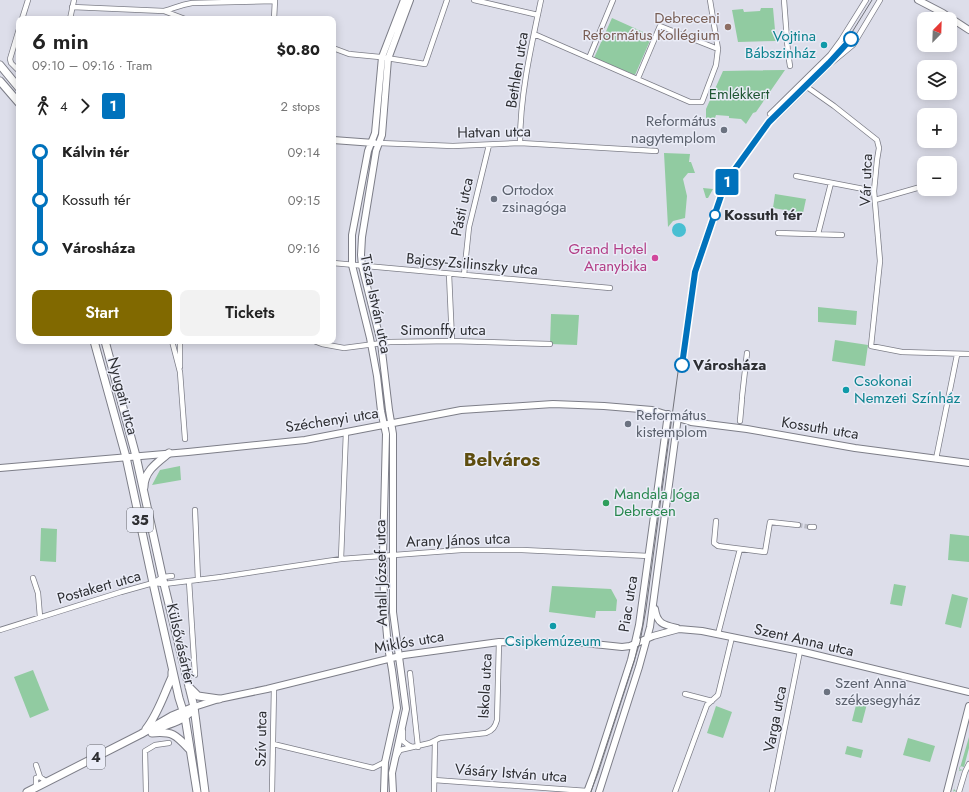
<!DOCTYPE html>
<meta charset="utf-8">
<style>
:root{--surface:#fff;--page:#f2f2f2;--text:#222;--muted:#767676;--accent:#816900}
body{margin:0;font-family:Jost,sans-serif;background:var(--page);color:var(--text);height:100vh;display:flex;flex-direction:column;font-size:15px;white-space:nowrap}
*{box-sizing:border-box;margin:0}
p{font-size:13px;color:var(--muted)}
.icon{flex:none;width:22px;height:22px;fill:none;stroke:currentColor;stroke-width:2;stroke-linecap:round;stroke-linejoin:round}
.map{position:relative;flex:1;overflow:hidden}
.details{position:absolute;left:16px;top:16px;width:320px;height:328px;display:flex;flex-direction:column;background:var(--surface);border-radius:8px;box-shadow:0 2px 10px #0003}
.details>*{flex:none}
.badge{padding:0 8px;border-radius:3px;font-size:14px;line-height:26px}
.needle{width:26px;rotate:23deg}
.buttons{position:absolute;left:917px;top:12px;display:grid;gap:8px}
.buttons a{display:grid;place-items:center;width:40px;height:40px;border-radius:8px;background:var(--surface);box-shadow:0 2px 10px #0003;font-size:20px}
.map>.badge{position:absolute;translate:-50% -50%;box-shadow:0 0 0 2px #fff}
.legs{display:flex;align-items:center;gap:6px;height:44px;padding:0 16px;font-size:13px}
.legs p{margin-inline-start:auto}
.overview{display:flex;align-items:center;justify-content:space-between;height:68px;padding:0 16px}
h1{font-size:22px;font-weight:600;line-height:30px}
.primary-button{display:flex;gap:8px;margin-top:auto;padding:8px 16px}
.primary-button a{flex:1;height:46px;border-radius:8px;background:var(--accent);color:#fff;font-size:16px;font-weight:600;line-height:46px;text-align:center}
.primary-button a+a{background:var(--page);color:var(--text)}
ul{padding:0 16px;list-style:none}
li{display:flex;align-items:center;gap:14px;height:48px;font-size:15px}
li i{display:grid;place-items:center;width:6px;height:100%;margin:0 5px;background:currentColor}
li i::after{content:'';width:10px;height:10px;margin:-5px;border:3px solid;border-radius:50%;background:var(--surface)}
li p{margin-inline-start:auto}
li:first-child i{background:linear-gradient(#0000 50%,currentColor 0)}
li:last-child i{background:linear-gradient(currentColor 50%,#0000 0)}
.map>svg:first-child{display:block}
.green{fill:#91cba1}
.water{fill:#49bfd2}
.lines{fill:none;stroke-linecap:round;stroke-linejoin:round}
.street-tunnel{stroke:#babbc5;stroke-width:4.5;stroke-dasharray:4.5 2;stroke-linecap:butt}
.street-casing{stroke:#7d7e88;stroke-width:6}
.secondary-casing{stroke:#7d7e88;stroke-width:8}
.primary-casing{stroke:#7d7e88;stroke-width:9}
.street{stroke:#fff;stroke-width:4.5}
.secondary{stroke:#fff;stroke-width:6}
.primary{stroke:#fff;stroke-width:7}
.tram{stroke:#72737a;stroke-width:1}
.line-1-casing{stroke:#fff;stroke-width:9}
.line-1{stroke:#0072bc;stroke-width:6}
.education-dot{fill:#8d6e63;stroke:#eaecf7;stroke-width:1.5}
.stop-1-dot{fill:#fff;stroke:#0072bc;stroke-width:2}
.culture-dot{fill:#0f9aa8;stroke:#eaecf7;stroke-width:1.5}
.worship-dot{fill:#6b7280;stroke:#eaecf7;stroke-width:1.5}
.hotel-dot{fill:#d1479c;stroke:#eaecf7;stroke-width:1.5}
.leisure-dot{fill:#2e9e5b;stroke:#eaecf7;stroke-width:1.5}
.labels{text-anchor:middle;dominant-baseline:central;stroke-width:3;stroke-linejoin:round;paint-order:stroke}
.shield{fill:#eaecf7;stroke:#66686e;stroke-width:1}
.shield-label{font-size:14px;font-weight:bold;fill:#2e2f33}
.education-label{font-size:15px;fill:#785e54;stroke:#eaecf7;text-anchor:end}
.culture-label{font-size:15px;fill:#0d838f;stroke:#eaecf7;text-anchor:end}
.street-label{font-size:15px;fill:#2e2f33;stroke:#eaecf7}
.park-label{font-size:15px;fill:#205734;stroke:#eaecf7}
.worship-label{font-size:15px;fill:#5b616d;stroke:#eaecf7;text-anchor:start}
.stop-label{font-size:15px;font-weight:bold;fill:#2e2f33;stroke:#eaecf7;text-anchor:start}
.hotel-label{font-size:15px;fill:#b23c85;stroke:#eaecf7;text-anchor:end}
.leisure-label{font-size:15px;fill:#27864d;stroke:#eaecf7;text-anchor:start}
.district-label{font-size:19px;font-weight:bold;fill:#5e4d0f;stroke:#eaecf7}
</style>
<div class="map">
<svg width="969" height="792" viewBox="0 0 969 792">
<rect width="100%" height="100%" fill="#dddeea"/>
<path class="green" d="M761,8H773L776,41L738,42L732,10L743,9L744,12L760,11Z
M612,18L652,36L635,75L594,58Z
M785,70L756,112L753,113L746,124L741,119L729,118V116L716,115L715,118H706V109L723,71Z
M664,153L690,154L689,162H691L695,173H688L683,179L687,196L685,218L673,221L668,227Z
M703,188L713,189L708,198H706Z
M775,194L806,199L803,213L773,208Z
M818,307L857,311L856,325L818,322Z
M551,314L579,315L577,345L550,344Z
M835,340L868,345L865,366L832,361Z
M180,466L181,480L152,485L160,470Z
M41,528L57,529L56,562L40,561Z
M950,534L969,536V562L948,560Z
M894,584L906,586L902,606L890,604Z
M552,586L611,589L617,600L616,611H596L595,618L549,612Z
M952,594L968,598L961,628L945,624Z
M33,670L49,710L30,718L14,677Z
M857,701L867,704L862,723L852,721Z
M716,706L732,712L723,738L707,733Z
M969,737V748L964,767L960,766L959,769L963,770L959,771L954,789L957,792L954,791L953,792Z
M908,738L935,746L930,762L903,755Z
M847,746L863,750L861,758L845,754Z"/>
<path class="water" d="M672 230a7 7 0 1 1 14 0a7 7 0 1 1-14 0Z"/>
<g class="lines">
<path class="street-tunnel" d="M798,525L810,527"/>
<defs>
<path id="street" d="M474,0L538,15
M784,0L788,53L790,66
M866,0L841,40L830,55L770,114L775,118L830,64L853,45L880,0
M72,7L164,11L185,19
M164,11C175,8 180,5 192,3L274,1
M22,19L28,0
M70,19L74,0
M274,19L275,0
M19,29L10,59L11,63L19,71
M534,34L690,102H702L716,65L718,49L710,0
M333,48L349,54L380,57L425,64L447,0
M589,58L613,0
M638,78L660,26L718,49
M807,87L834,106L877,140L879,148L877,160L874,191L880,261L871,346L902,352L969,354
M379,143L453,146L520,143L656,151
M520,143C520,95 531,47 541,0
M796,176L874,191
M950,178H951
M875,200L924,186
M778,233L842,235
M818,234L831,183
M333,263L610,288
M449,274L452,341
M464,275L469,227L489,145
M172,341L180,372L185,439
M180,341V367
M314,341L322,344L344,348L390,342L452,341L550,344
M742,397L747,353
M740,421L742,399
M936,459L957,355
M195,510L198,580
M716,521L714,543L718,546L765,552L770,522L798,525
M810,527H814
M341,559L346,432
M33,578L38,593L40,617
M189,581L195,675
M153,583L163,577L172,576
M0,630L121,592L153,583L164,584L221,577L341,559L461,550H522L649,556
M718,634L740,549
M410,673L418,747
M685,694L712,701
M403,731V741L408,745L412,747
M273,744L373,768L385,762
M397,755L400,750L430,743L440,738L486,733C493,730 495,727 497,720L499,642
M36,765L40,777L47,782
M434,780L587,791
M36,787V778L40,777
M146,792L145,751L155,745L169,743
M272,792L274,687
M434,792L435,741
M675,792L707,705L718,695L732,637
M772,792L800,651
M959,792L965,772L969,764"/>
<path id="secondary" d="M918,0L943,13L969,30
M333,140L374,143
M0,468L188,452L305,440L461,410L553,404L604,406L652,410L691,422L747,429L855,448L969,463
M655,609C657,624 664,625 677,628
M194,707L219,699L267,689L404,655L499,642L584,643L622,647L630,646L653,636L679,629L702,631L800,651L969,692
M384,792L385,762L397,708L392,670L388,647L384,602L383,555L386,434L381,411L377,376L370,338L352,265V235L368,151L375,133L382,57L404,0
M393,792L392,773L406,709L393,612V434L389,410L381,343L362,266L361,255L362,237L376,151L382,135L388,59L410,0
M587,792L595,771L631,660L639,625L668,414
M599,792L639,667L650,627L678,417
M947,792L969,706"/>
<path id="primary" d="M0,65L19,88
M0,81L19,103
M94,341L126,457L153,583L179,698L185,717L197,792
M105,341L136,456L164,584L194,707L205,792
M144,487C144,471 158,462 169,453
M189,687L198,696L219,699
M146,729C158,714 164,694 172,677V672
M156,729C169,724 187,720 194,707
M152,733C173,731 176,735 190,750
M27,792L141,734L172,716L194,707"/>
</defs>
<use href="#street" class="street-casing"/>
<use href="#secondary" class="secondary-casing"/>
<use href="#primary" class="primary-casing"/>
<use href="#street" class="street"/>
<use href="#secondary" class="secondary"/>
<use href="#primary" class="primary"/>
<path class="tram" d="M591,792L634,661L640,642L646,609L690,283L692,271L700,246L719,192L727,175L767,120L846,42L872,0"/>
</g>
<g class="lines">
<defs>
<path id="line-1" d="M682,365L695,272L722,193L730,176L769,122L829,63L851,39"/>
</defs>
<use href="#line-1" class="line-1-casing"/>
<use href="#line-1" class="line-1"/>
</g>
<circle class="education-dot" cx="728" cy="27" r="4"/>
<g class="stop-1-dot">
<circle cx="851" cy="39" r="7"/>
<circle cx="715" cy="215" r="5"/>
<circle cx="682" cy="365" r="7"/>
</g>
<g class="culture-dot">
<circle cx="824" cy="45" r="4"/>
<circle cx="846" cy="390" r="4"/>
<circle cx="553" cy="626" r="4"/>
</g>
<g class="worship-dot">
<circle cx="724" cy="130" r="4"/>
<circle cx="494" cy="199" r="4"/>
<circle cx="628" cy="424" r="4"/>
<circle cx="827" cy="692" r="4"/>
</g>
<circle class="hotel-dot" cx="655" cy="258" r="4"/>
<circle class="leisure-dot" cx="606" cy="503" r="4"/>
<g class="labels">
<g class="shield">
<rect x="127" y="508" width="26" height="24" rx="3"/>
<rect x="87" y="745" width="18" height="24" rx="3"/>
</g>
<g class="shield-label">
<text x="140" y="520">35</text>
<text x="96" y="757">4</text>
</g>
<g class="education-label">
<text x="720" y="18">Debreceni<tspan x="720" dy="17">Református Kollégium</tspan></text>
</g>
<g class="culture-label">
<text x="816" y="36">Vojtina<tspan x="816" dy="17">Bábszinház</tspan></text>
<text x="854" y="381" text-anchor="start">Csokonai<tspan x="854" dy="17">Nemzeti Színház</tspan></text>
<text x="553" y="641" text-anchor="middle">Csipkemúzeum</text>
</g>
<g class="street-label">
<text transform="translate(517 70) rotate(-81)">Bethlen utca</text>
<text transform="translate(494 132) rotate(-1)">Hatvan utca</text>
<text transform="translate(866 180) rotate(-88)">Vár utca</text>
<text transform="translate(462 207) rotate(-78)">Pásti utca</text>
<text transform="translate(472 264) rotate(5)">Bajcsy-Zsilinszky utca</text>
<text transform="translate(376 304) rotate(78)">Tisza István utca</text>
<text x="443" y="330">Simonffy utca</text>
<text transform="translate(123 396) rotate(75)">Nyugati utca</text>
<text transform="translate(332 420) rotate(-9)">Széchenyi utca</text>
<text transform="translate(820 428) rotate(9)">Kossuth utca</text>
<text transform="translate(458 540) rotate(-2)">Arany János utca</text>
<text transform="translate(381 573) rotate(-91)">Antall József utca</text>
<text transform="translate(99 587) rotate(-16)">Postakert utca</text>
<text transform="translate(628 604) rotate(-81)">Piac utca</text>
<text transform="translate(804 640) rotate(13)">Szent Anna utca</text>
<text transform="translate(409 642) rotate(-10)">Miklós utca</text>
<text transform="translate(181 644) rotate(77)">Külsővásártér</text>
<text transform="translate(485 686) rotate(-87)">Iskola utca</text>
<text transform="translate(775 719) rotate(-79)">Varga utca</text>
<text transform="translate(261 739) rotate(-89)">Szív utca</text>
<text transform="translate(511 773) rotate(4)">Vásáry István utca</text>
</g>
<g class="park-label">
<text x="739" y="94">Emlékkert</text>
</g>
<g class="worship-label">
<text x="716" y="121" text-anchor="end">Református<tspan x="716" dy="17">nagytemplom</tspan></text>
<text x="502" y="190">Ortodox<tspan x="502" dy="17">zsinagóga</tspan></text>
<text x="636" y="415">Református<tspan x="636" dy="17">kistemplom</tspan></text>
<text x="835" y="683">Szent Anna<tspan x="835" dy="17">székesegyház</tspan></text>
</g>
<g class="stop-label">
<text x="724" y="215">Kossuth tér</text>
<text x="693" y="365">Városháza</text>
</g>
<g class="hotel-label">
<text x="647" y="249">Grand Hotel<tspan x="647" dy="17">Aranybika</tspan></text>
</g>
<g class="leisure-label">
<text x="614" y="494">Mandala Jóga<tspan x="614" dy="17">Debrecen</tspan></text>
</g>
<g class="district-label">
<text x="502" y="459">Belváros</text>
</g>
</g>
</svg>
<div class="buttons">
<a><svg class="needle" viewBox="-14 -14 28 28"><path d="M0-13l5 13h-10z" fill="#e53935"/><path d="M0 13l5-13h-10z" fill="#767676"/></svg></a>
<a><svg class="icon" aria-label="layers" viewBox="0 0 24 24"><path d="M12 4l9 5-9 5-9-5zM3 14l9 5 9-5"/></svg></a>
<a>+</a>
<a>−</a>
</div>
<b class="badge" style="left:727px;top:182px;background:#0072bc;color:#fff">1</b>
<section class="details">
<div class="overview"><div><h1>6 min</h1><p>09:10 – 09:16 · Tram</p></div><b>$0.80</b></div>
<div class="legs"><svg class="icon" aria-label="walk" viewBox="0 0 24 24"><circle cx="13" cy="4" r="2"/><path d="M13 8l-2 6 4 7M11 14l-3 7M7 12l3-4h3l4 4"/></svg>4<svg class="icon" aria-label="forward" viewBox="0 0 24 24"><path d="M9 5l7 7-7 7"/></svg><b class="badge" style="background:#0072bc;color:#fff">1</b><p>2 stops</p></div>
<ul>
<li><i style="color:#0072bc"></i><b>Kálvin tér</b><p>09:14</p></li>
<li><i style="color:#0072bc"></i><span>Kossuth tér</span><p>09:15</p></li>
<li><i style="color:#0072bc"></i><b>Városháza</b><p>09:16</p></li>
</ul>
<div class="primary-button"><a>Start</a><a>Tickets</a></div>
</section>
</div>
